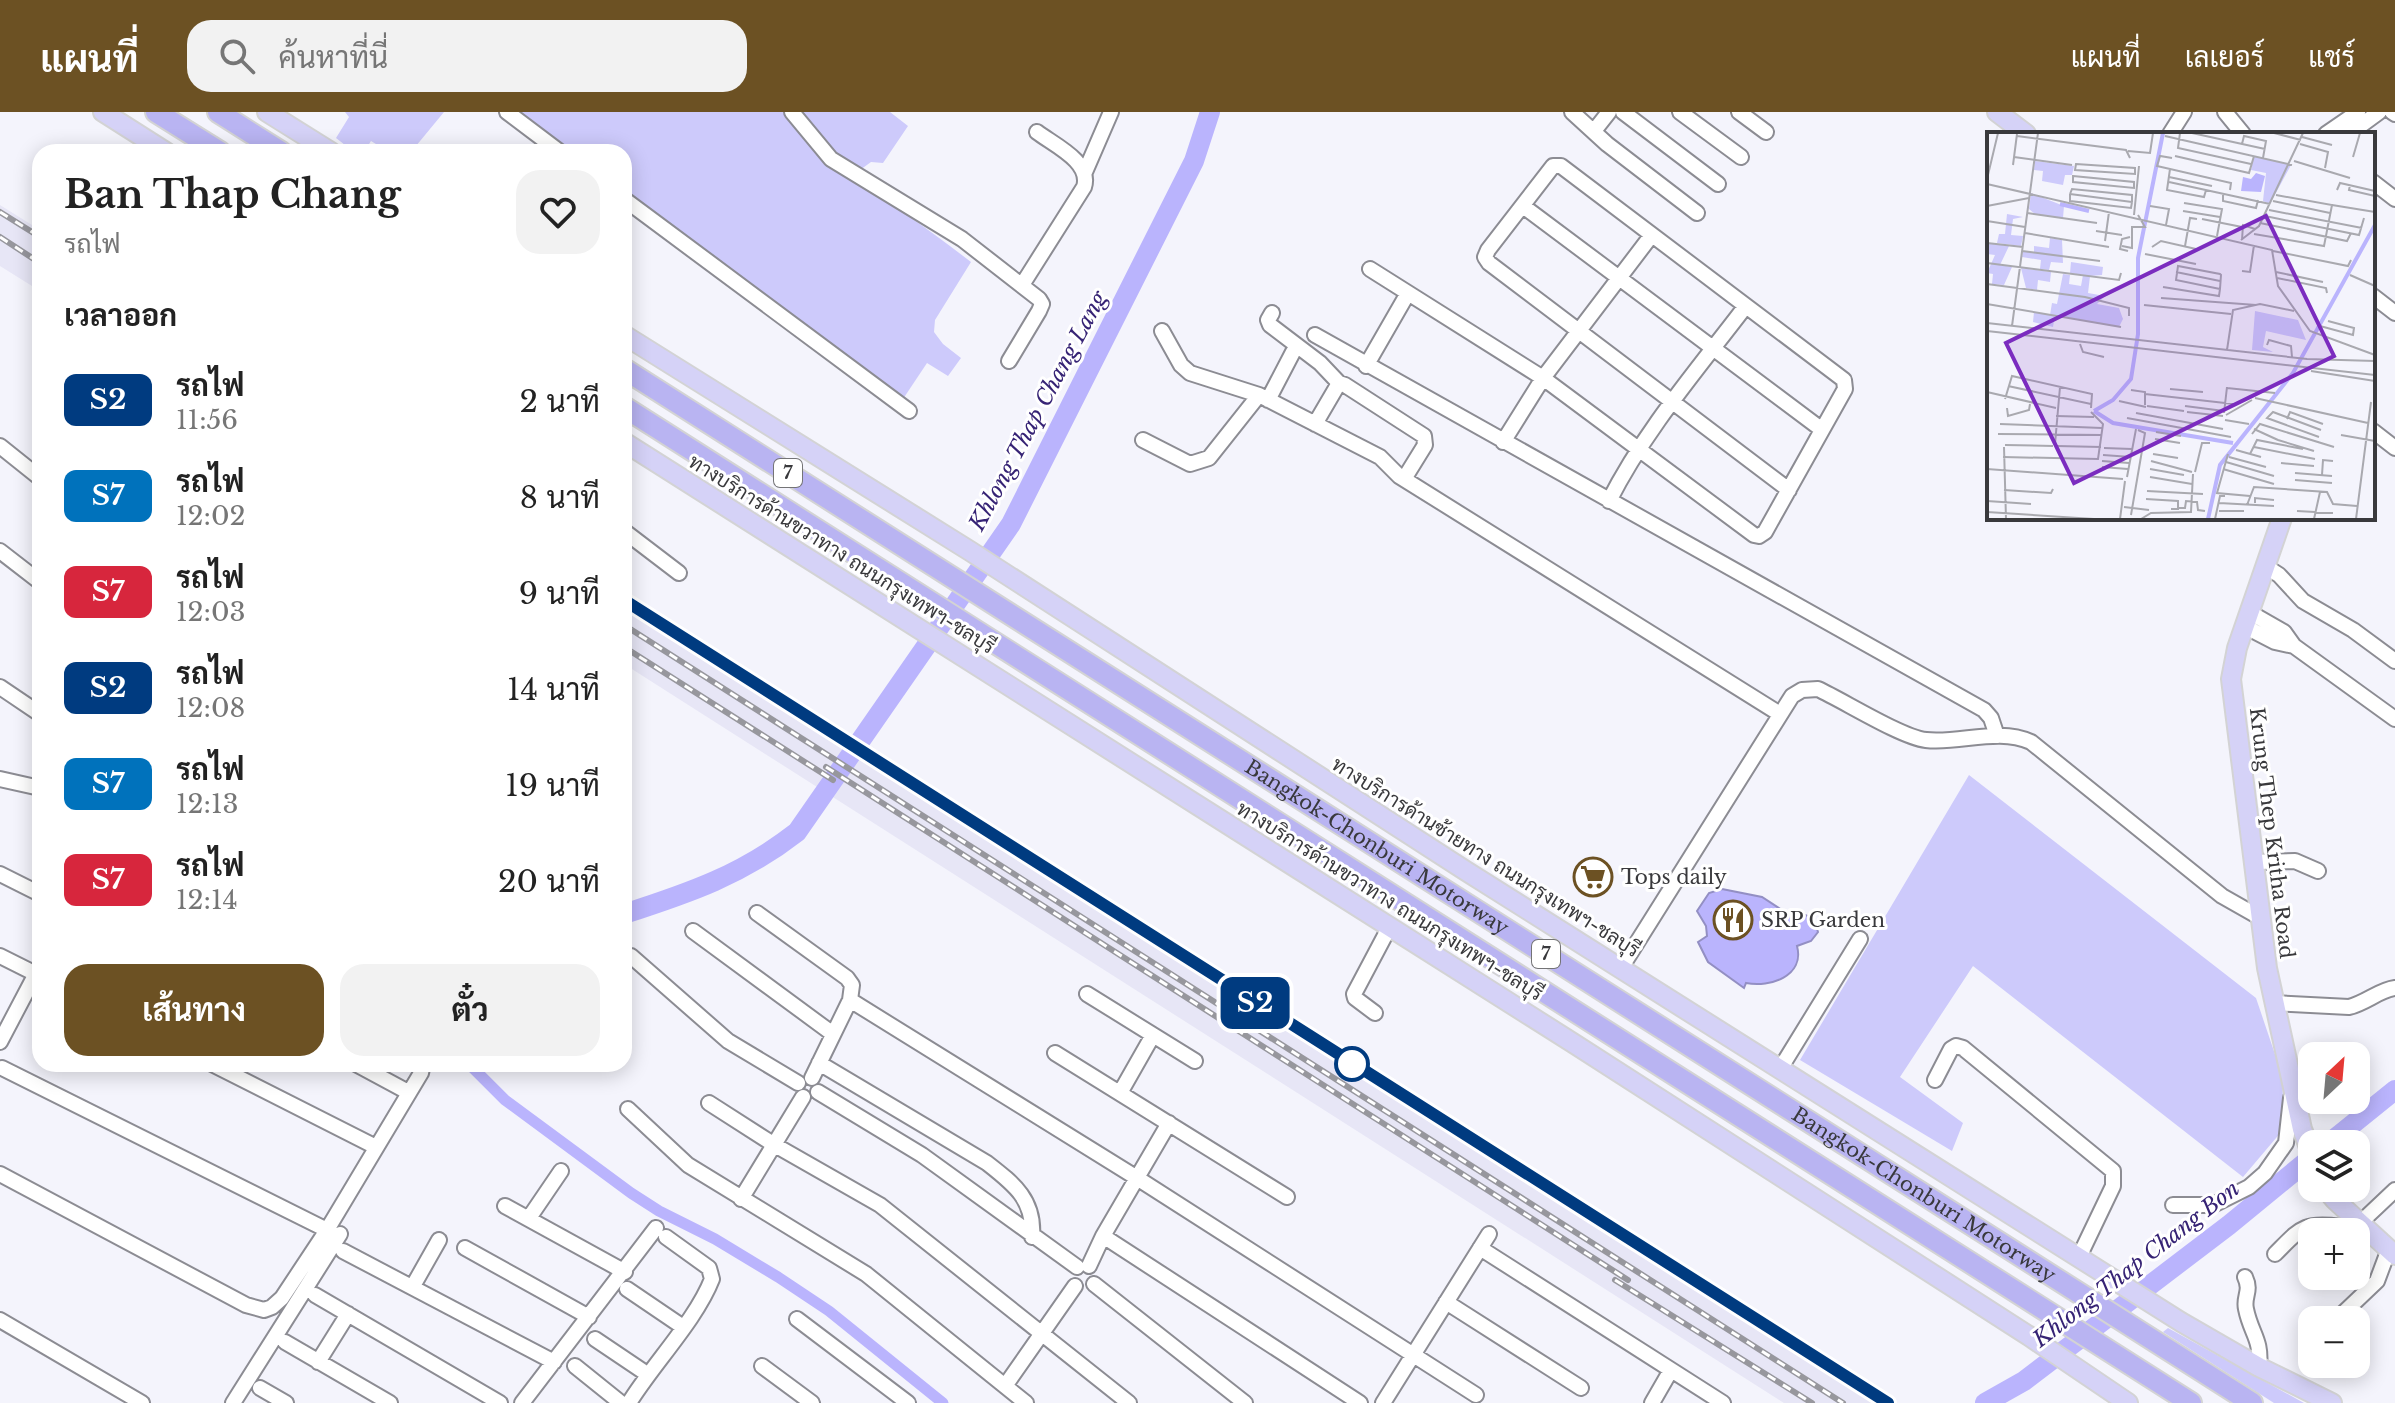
<!DOCTYPE html>
<html lang="th">
<meta charset="utf-8">
<style>
:root{--surface:#fff;--page:#f2f2f2;--text:#222;--muted:#767676;--accent:#6c5123}
body{margin:0;font-family:"Libre Baskerville",Sarabun,serif;background:var(--page);color:var(--text);height:100vh;display:flex;flex-direction:column;font-size:30px;white-space:nowrap}
*{box-sizing:border-box;margin:0}
p{font-size:26px;color:var(--muted)}
.icon{flex:none;width:44px;height:44px;fill:none;stroke:currentColor;stroke-width:2;stroke-linecap:round;stroke-linejoin:round}
.map{position:relative;flex:1;overflow:hidden}
.side{position:absolute;left:32px;top:32px;width:600px;height:928px;display:flex;flex-direction:column;background:var(--surface);border-radius:24px;box-shadow:0 4px 20px #0003}
.side>*{flex:none}
.badge{padding:0 16px;border-radius:12px;font-size:28px;line-height:52px}
.needle{width:52px;rotate:26deg}
.fabs{position:absolute;left:2298px;top:930px;display:grid;gap:16px}
.fabs a{display:grid;place-items:center;width:72px;height:72px;border-radius:16px;background:var(--surface);box-shadow:0 4px 20px #0003;font-size:40px}
.map>.badge{position:absolute;translate:-50% -50%;box-shadow:0 0 0 4px #fff}
h2{padding:0 32px;font-size:30px;line-height:72px}
.round{display:grid;place-items:center;flex:none;width:84px;height:84px;border-radius:24px;background:var(--page)}
.head{display:flex;align-items:center;justify-content:space-between;height:136px;padding:0 32px}
h1{font-size:38px;font-weight:700;line-height:60px}
.button{display:flex;gap:16px;margin-top:auto;padding:16px 32px}
.button a{flex:1;height:92px;border-radius:24px;background:var(--accent);color:#fff;font-size:32px;font-weight:700;line-height:92px;text-align:center}
.button a+a{background:var(--page);color:var(--text)}
ul{padding:0;list-style:none}
li{display:flex;align-items:center;gap:24px;height:96px;padding:0 32px}
li div{flex:1}
li b{display:block;font-size:30px}
li em{font-style:normal}
li .badge{min-width:88px;font-weight:700;text-align:center}
header{display:flex;align-items:center;gap:48px;box-sizing:border-box;height:112px;padding:0 40px;background:var(--accent);color:#fff}
header strong{font-size:38px}
nav{display:flex;gap:44px;margin-inline-start:auto;font-size:28px}
.search{width:560px;height:72px;background:var(--page);display:flex;align-items:center;gap:20px;box-sizing:border-box;padding:0 28px;border-radius:24px;color:var(--muted);font-size:30px}
.map>svg:first-child{display:block}
.built{fill:#e7e6f6}
.green{fill:#cdcafb}
.water{fill:#bab4fd;stroke:#938fc3;stroke-width:2}
.lines{fill:none;stroke-linecap:round;stroke-linejoin:round}
.canal{stroke:#bab4fd;stroke-width:11}
.river{stroke:#bab4fd;stroke-width:20}
.minor-casing{stroke:#8c8c93;stroke-width:18}
.major-casing{stroke:#d3d3d4;stroke-width:22}
.highway-casing{stroke:#d3d3d4;stroke-width:24}
.minor{stroke:#fff;stroke-width:14}
.major{stroke:#d5d2f7;stroke-width:18}
.highway{stroke:#b9b4f2;stroke-width:20}
.rail-casing{stroke:#97979d;stroke-width:6}
.rail{stroke:#fff;stroke-width:3;stroke-dasharray:9;stroke-linecap:butt}
.line-casing{stroke:#fff;stroke-width:18}
.line{stroke:#003b80;stroke-width:12}
.stop-dot{fill:#fff;stroke:#003b80;stroke-width:4}
.labels{text-anchor:middle;dominant-baseline:central;stroke-width:6;stroke-linejoin:round;paint-order:stroke}
.shield{fill:#fff;stroke:#747476;stroke-width:2}
.shield-label{font-size:18px;font-weight:bold;fill:#39393c}
.street-label{font-size:20px;fill:#39393c;stroke:#fff}
.poi-label{font-size:20px;fill:#39393c;stroke:#fff;text-anchor:start}
.water-label{font-size:22px;font-style:italic;fill:#362375;stroke:#fff}
.inset-river{fill:none;stroke:#bab4fd;stroke-width:4}
.inset-road{fill:none;stroke:#a9a9af;stroke-width:2}
.view{fill:#7b2cbf;fill-opacity:0.15;stroke:#7b2cbf;stroke-width:4}
.inset-edge{fill:none;stroke:#39393c;stroke-width:4}
</style>
<header>
<strong>แผนที่</strong>
<div class="search"><svg class="icon" aria-label="search" viewBox="0 0 24 24"><circle cx="10" cy="10" r="6"/><path d="M15 15l6 6"/></svg>ค้นหาที่นี่</div>
<nav><a>แผนที่</a><a>เลเยอร์</a><a>แชร์</a></nav>
</header>
<div class="map">
<svg width="2395" height="1291" viewBox="0 0 2395 1291">
<rect width="100%" height="100%" fill="#f4f4fc"/>
<path class="built" d="M0,93L40,118V179L0,154Z
M624,492L836,628L1886,1291H1784L624,552Z"/>
<path class="green" d="M345,0H444L411,40H389L371,29L364,40H354L336,26L349,5Z
M513,0H787C820,52 858,69 907,103C929,118 950,134 971,150L935,208L934,220L943,232L961,246L948,264L927,251L901,290L624,83V40H567Z
M797,0H890L908,14L883,51L871,50L860,58L818,27Z
M1969,663L2256,886L2283,966L2282,1019L2243,1065L1973,854L1900,965L1963,1011L1952,1039L1800,948Z
M2168,1216L2304,1291H2274L2163,1220Z"/>
<path class="water" d="M1722,777L1762,785L1791,804C1807,800 1814,804 1818,820L1811,829L1797,834C1805,864 1770,876 1746,871L1744,876L1708,850L1698,830L1707,824L1706,814L1697,799L1709,781Z"/>
<g class="lines">
<path class="canal" d="M469,952L505,988L631,1081L659,1099L715,1127L778,1165L829,1199L943,1291"/>
<path class="river" d="M624,802C689,781 742,763 797,720L1011,412L1194,49L1210,0
M2328,1032L2395,978
M1985,1291L2024,1269L2229,1113L2312,1045"/>
<defs>
<path id="minor" d="M507,0L560,40
M792,0L831,47L962,127L1039,187L1042,192L1039,199L1009,249
M1572,0L1607,32L1697,101
M1623,0L1718,72
M1680,0L1741,45
M1739,0L1766,20
M2225,0L2243,22
M2392,0L2395,2
M1594,19L1609,0
M2170,22L2184,0
M2326,22L2358,0
M2349,22L2379,0
M1085,60L1111,0
M2373,70L2395,87
M624,87L909,299
M1523,94L1821,317
M1370,157L1543,266L1754,423L1759,424L1765,420L1845,277L1844,268L1561,54H1553L1488,138L1485,145L1489,151L1789,378
M1022,173L1084,75C1092,50 1054,33 1037,20
M2373,184L2395,201
M1272,201L1268,208L1270,213L1320,251L1339,271
M1162,219L1181,253L1190,261L1259,283L1380,345L1399,364L1780,602
M1315,223L1984,598L1991,606L1997,624
M1366,254L1408,181
M1268,288L1293,240
M1315,312L1339,271L1345,273L1424,324L1425,333L1404,367
M2373,319L2395,336
M1143,328L1190,352L1209,346L1259,283
M1503,330L1543,266L1651,124
M0,334L40,366
M1609,389C1645,318 1697,258 1745,195
M624,419L679,461
M0,439L40,470
M2265,454L2279,463L2303,489L2353,518L2395,549
M2249,500L2284,520L2294,534L2395,607
M2244,514L2275,530L2294,534
M0,575L40,602
M0,667L40,676
M2253,750L2295,749L2318,759
M0,762L40,782
M757,801L847,866L852,873L850,888L812,966
M693,819L833,922
M0,844L40,864
M631,844L728,929L798,971
M1621,856L1792,584L1802,578L1818,577C1844,589 1901,625 1926,628C1960,632 1998,615 2031,630L2222,784L2259,805
M1087,882L1195,949
M850,888L1137,1066L1476,1283
M2273,891L2349,895C2366,891 2379,878 2395,876
M1375,901L1355,886L1354,882L1390,814
M0,930L40,854
M1055,941L1287,1085
M819,951L987,1051C1014,1072 1035,1088 1032,1125
M212,952L376,1035
M356,952L408,980
M2,956L327,1118
M1780,957L1860,827
M1935,968L1951,937L1956,934L1963,936L2113,1059V1074L2079,1145
M818,980L922,1043L1077,1155
M1120,981L1153,923
M709,991L773,1032L880,1093L1129,1291
M628,997L688,1053L866,1162L1026,1291
M0,1062L246,1193L264,1198L272,1195L282,1186L327,1118L421,961L423,952
M741,1087L803,985
M2173,1093H2213L2249,1075L2265,1061L2286,1031L2291,986
M505,1094L625,1160
M529,1106L561,1059
M2360,1111L2395,1078
M1103,1124L1360,1291
M2356,1129L2361,1134
M465,1136L589,1205
M1480,1136L1723,1291
M343,1139L554,1250
M2275,1142C2301,1116 2303,1110 2341,1115L2353,1105
M1089,1154L1103,1124L1169,1011
M2245,1165C2252,1180 2243,1184 2246,1197C2251,1222 2262,1227 2259,1255
M1094,1172L1245,1291
M413,1174L439,1128
M627,1177L683,1215
M315,1183L500,1291
M1446,1190L1581,1276
M797,1207L908,1291
M0,1208L142,1291
M2336,1208L2377,1169L2389,1137
M595,1227L647,1262
M285,1230L390,1291
M318,1250L348,1202
M575,1254L621,1291
M762,1254L812,1291
M1005,1274L1075,1174
M260,1276L286,1291
M233,1291L340,1122
M522,1291L656,1116
M629,1291C653,1252 696,1208 712,1167L709,1156L666,1125
M1383,1291L1489,1122
M1652,1291L1671,1258"/>
<path id="major" d="M103,0L166,40
M267,0L331,40
M1997,0L2026,22
M624,223L970,439L1466,759L2181,1210L2259,1255L2332,1291
M624,330L1573,931L2029,1224L2128,1291
M2282,406L2237,536L2231,567L2267,856L2302,1017L2312,1043
M2325,1076L2335,1088L2395,1143"/>
<g id="highway">
<path d="M156,0L220,40"/>
<path d="M218,0L281,40"/>
<path id="s1" d="M624,257L2252,1291"/>
<path d="M624,295L2191,1291"/>
</g>
</defs>
<use href="#minor" class="minor-casing"/>
<use href="#major" class="major-casing"/>
<use href="#highway" class="highway-casing"/>
<use href="#minor" class="minor"/>
<use href="#major" class="major"/>
<use href="#highway" class="highway"/>
<defs>
<path id="rail" d="M0,100L40,125
M0,125L40,151
M624,488L1888,1291
M624,513L1843,1291
M624,535L833,668
M826,655L1628,1168
M1615,1168L1812,1291"/>
</defs>
<use href="#rail" class="rail-casing"/>
<use href="#rail" class="rail"/>
</g>
<g class="lines">
<defs>
<path id="line" d="M624,488L1888,1291"/>
</defs>
<use href="#line" class="line-casing"/>
<use href="#line" class="line"/>
</g>
<defs>
<symbol id="supermarket-ring" viewBox="-11 -11 22 22"><circle r="9.5" fill="#fff" stroke="#6c5123" stroke-width="1.5"/><path d="M-6-5.5h2.5l.6 2H6L4.5 2H-2.5L-4.4-4H-6ZM-1.5 3.2a1.3 1.3 0 1 0 .1 0ZM3 3.2a1.3 1.3 0 1 0 .1 0Z" fill="#6c5123"/></symbol>
<symbol id="restaurant-ring" viewBox="-11 -11 22 22"><circle r="9.5" fill="#fff" stroke="#6c5123" stroke-width="1.5"/><path d="M-5-6h1v4h1v-4h1v4h1v-4h1v5L-1.5 .5V6h-2V.5L-5-1ZM5-6V6H3V1.5H1.5Q1.5-4 5-6Z" fill="#6c5123"/></symbol>
</defs>
<g fill-rule="evenodd">
<use href="#supermarket-ring" x="1571" y="743" width="44" height="44"/>
<use href="#restaurant-ring" x="1711" y="786" width="44" height="44"/>
</g>
<circle class="stop-dot" cx="1352" cy="952" r="16"/>
<g class="labels">
<g class="shield">
<rect x="774" y="347" width="28" height="28" rx="6"/>
<rect x="1532" y="828" width="28" height="28" rx="6"/>
</g>
<g class="shield-label">
<text x="788" y="361">7</text>
<text x="1546" y="842">7</text>
</g>
<g class="street-label">
<text transform="translate(842 442) rotate(32)">ทางบริการด้านขวาทาง ถนนกรุงเทพฯ-ชลบุรี</text>
<text transform="translate(2272 721) rotate(83)">Krung Thep Kritha Road</text>
<text stroke="none"><textPath href="#s1" startOffset="892">Bangkok-Chonburi Motorway</textPath></text>
<text transform="translate(1486 745) rotate(32)">ทางบริการด้านซ้ายทาง ถนนกรุงเทพฯ-ชลบุรี</text>
<text transform="translate(1390 789) rotate(32)">ทางบริการด้านขวาทาง ถนนกรุงเทพฯ-ชลบุรี</text>
<text stroke="none"><textPath href="#s1" startOffset="1540">Bangkok-Chonburi Motorway</textPath></text>
</g>
<g class="poi-label">
<text x="1621" y="765">Tops daily</text>
<text x="1761" y="808">SRP Garden</text>
</g>
<g class="water-label">
<text transform="translate(1038 299) rotate(-62)">Khlong Thap Chang Lang</text>
<text transform="translate(2136 1152) rotate(-38)">Khlong Thap Chang Bon</text>
</g>
</g>
<g transform="translate(1987 20)">
<rect width="388" height="388" fill="#f4f4fc"/>
<path d="M267,24L304,33L283,72L276,69L279,41L264,38ZM48,29L87,34L85,43H78L76,53L55,49L56,39L47,38ZM44,61L77,74L76,86L48,82L42,77ZM20,82L36,85L26,87L24,103L36,104L34,114L10,111L12,102H18ZM63,106L75,108L76,131L64,130L62,138L53,137L54,128L35,125L36,119L47,121V114L62,116ZM0,111L22,114L13,133L25,135L17,153L5,152L6,142L0,141L8,123L0,122ZM84,130L116,135L115,143L103,144L101,161L118,164L110,172L132,176L136,187L132,195L68,183L66,195L46,190L47,180L63,183L65,171L70,172L76,142L83,143L82,152L94,154L96,143L83,141ZM34,136L64,140L63,150L51,148L50,158L39,156ZM268,179L311,188L319,208L279,199L276,215L286,220L265,218Z" fill="#cdcafb"/>
<path d="M269,41L278,44L274,60L254,59L256,45L264,47Z" fill="#bab4fd"/>
<path class="inset-river" d="M73,72L102,79M107,279L126,291L246,311M107,279L126,268L144,247L151,202V126L176,1M221,387L233,333L306,241L388,93"/>
<path class="inset-road" d="M193,1L191,16L264,32M205,1L278,17M287,1L314,8M30,4L139,18L143,26M178,4L305,33M315,5L345,13M255,12L257,4L279,9L276,26M313,12L341,20L338,36M141,19L163,21L166,1M188,24L262,41L267,24M27,25L85,33M366,25L373,1M185,26L173,24L170,34L244,51L243,58M307,29L363,46M89,32L148,36V42L88,38ZM26,33L30,2M183,37L180,58L217,65L219,58M86,44L147,50V56L86,50ZM182,45L225,54M0,47L11,1M182,50L283,72M0,52L285,118L291,154L323,199L388,223M363,53L362,58L388,64M350,58L353,51L388,59M236,61V69L269,76L271,68M83,62V69L144,76L145,70M83,62L85,57L145,63V70M83,62L145,70M286,69L343,81M197,71L235,77L230,104M345,73L388,80M0,74L42,66M163,74L182,77L179,93M282,78L375,96M196,79L233,85M40,81L110,91M147,83L152,34M278,84L372,103L377,86M215,87L255,95M0,89L38,95M273,91L360,109L364,101M109,99L135,103M38,101L122,115M267,102L337,114L345,73L289,63M254,108L272,94L316,1M255,108L256,93L268,97M118,109L122,80M0,111L36,115M135,114L145,116V95H158L151,83M198,114L203,86L210,87M165,115L174,109L209,117M35,119L113,129M141,119L133,117L135,107L143,105M286,119L361,134L364,128M158,122L209,132M0,131L132,148L134,141M255,139L263,140L267,113M189,140L233,149M289,140L336,150M363,143L388,154M290,146L339,156L340,161M0,152L98,165L142,176V184M176,155L232,164L233,157L234,143L233,142L191,134L189,148L233,157M174,166L269,173M0,172L134,195M157,173L244,182M0,191L320,227L388,229M25,194L51,1M333,194L366,203L367,196L341,189M0,199L388,243M93,212L96,220L117,225M280,213L282,208L304,214L305,225M240,218L246,178L273,172L307,179M324,239L388,249M21,254L104,272M240,256L288,261M183,257L216,260M144,258L158,260V273M0,260L69,276M158,262L247,272M268,266L381,291M18,267L25,244L105,262L104,276M132,269L159,275M160,274L197,279M198,274L237,279M20,276L21,284L42,278L43,272M200,280L236,284M149,281L236,297M237,281L240,255M239,283L265,268M69,284L107,285M140,286L244,305M300,287L303,280L336,292M238,288L262,292M13,292L115,296M267,297L291,308M169,300L194,304M11,302L115,303M265,302L273,292L347,315M354,303L388,309M332,305L280,286L286,280L334,298M168,307L193,311M291,308L327,319M68,312L73,255M18,313L66,314M70,314L114,315M17,315L19,387M267,315L328,327M117,316L145,317M249,318L274,325M166,322L191,326M241,322L230,361L263,364M263,322L270,308L316,317M116,323L144,325M16,325L111,327L116,292L104,280M242,325L279,335M115,329L142,331M164,329L205,340M239,330L287,344M294,331L327,334M115,335L141,337M0,337L136,347M163,337L197,343M236,337L287,352M208,340L215,311H223M308,341L345,344M335,343L336,328L346,329M140,345L149,297M163,345L205,352M308,348L345,351M17,358L64,361L66,357M160,359L216,362M159,367L191,369V377H184M0,369L44,372M232,371L287,374M268,371V366L287,368M260,373L267,355L340,360L346,372L370,374M137,375L162,378M192,376H198L199,369L210,370L211,378L218,379M232,379H257M310,379L346,381M0,380L107,387M144,383L158,301L151,298M133,387L138,349M154,387L164,381L204,380L206,342M228,387L233,364H238M327,387L333,360M369,387L384,270"/>
<path class="view" d="M279,84L347,224L87,351L19,211Z"/>
<rect width="388" height="388" class="inset-edge"/>
</g>
</svg>
<div class="fabs">
<a><svg class="needle" viewBox="-14 -14 28 28"><path d="M0-13l5 13h-10z" fill="#e53935"/><path d="M0 13l5-13h-10z" fill="#767676"/></svg></a>
<a><svg class="icon" aria-label="layers" viewBox="0 0 24 24"><path d="M12 4l9 5-9 5-9-5zM3 14l9 5 9-5"/></svg></a>
<a>+</a>
<a>−</a>
</div>
<b class="badge" style="left:1255px;top:891px;background:#003b80;color:#fff">S2</b>
<section class="side">
<div class="head"><div><h1>Ban Thap Chang</h1><p>รถไฟ</p></div><a class="round"><svg class="icon" aria-label="heart" viewBox="0 0 24 24"><path d="M12 20l-8-8c-3-5 5-10 8-4 3-6 11-1 8 4z"/></svg></a></div>
<h2>เวลาออก</h2>
<ul>
<li><span class="badge" style="background:#003b80;color:#fff">S2</span><div><b>รถไฟ</b><p>11:56</p></div><em>2 นาที</em></li>
<li><span class="badge" style="background:#0072bc;color:#fff">S7</span><div><b>รถไฟ</b><p>12:02</p></div><em>8 นาที</em></li>
<li><span class="badge" style="background:#d7263d;color:#fff">S7</span><div><b>รถไฟ</b><p>12:03</p></div><em>9 นาที</em></li>
<li><span class="badge" style="background:#003b80;color:#fff">S2</span><div><b>รถไฟ</b><p>12:08</p></div><em>14 นาที</em></li>
<li><span class="badge" style="background:#0072bc;color:#fff">S7</span><div><b>รถไฟ</b><p>12:13</p></div><em>19 นาที</em></li>
<li><span class="badge" style="background:#d7263d;color:#fff">S7</span><div><b>รถไฟ</b><p>12:14</p></div><em>20 นาที</em></li>
</ul>
<div class="button"><a>เส้นทาง</a><a>ตั๋ว</a></div>
</section>
</div>
